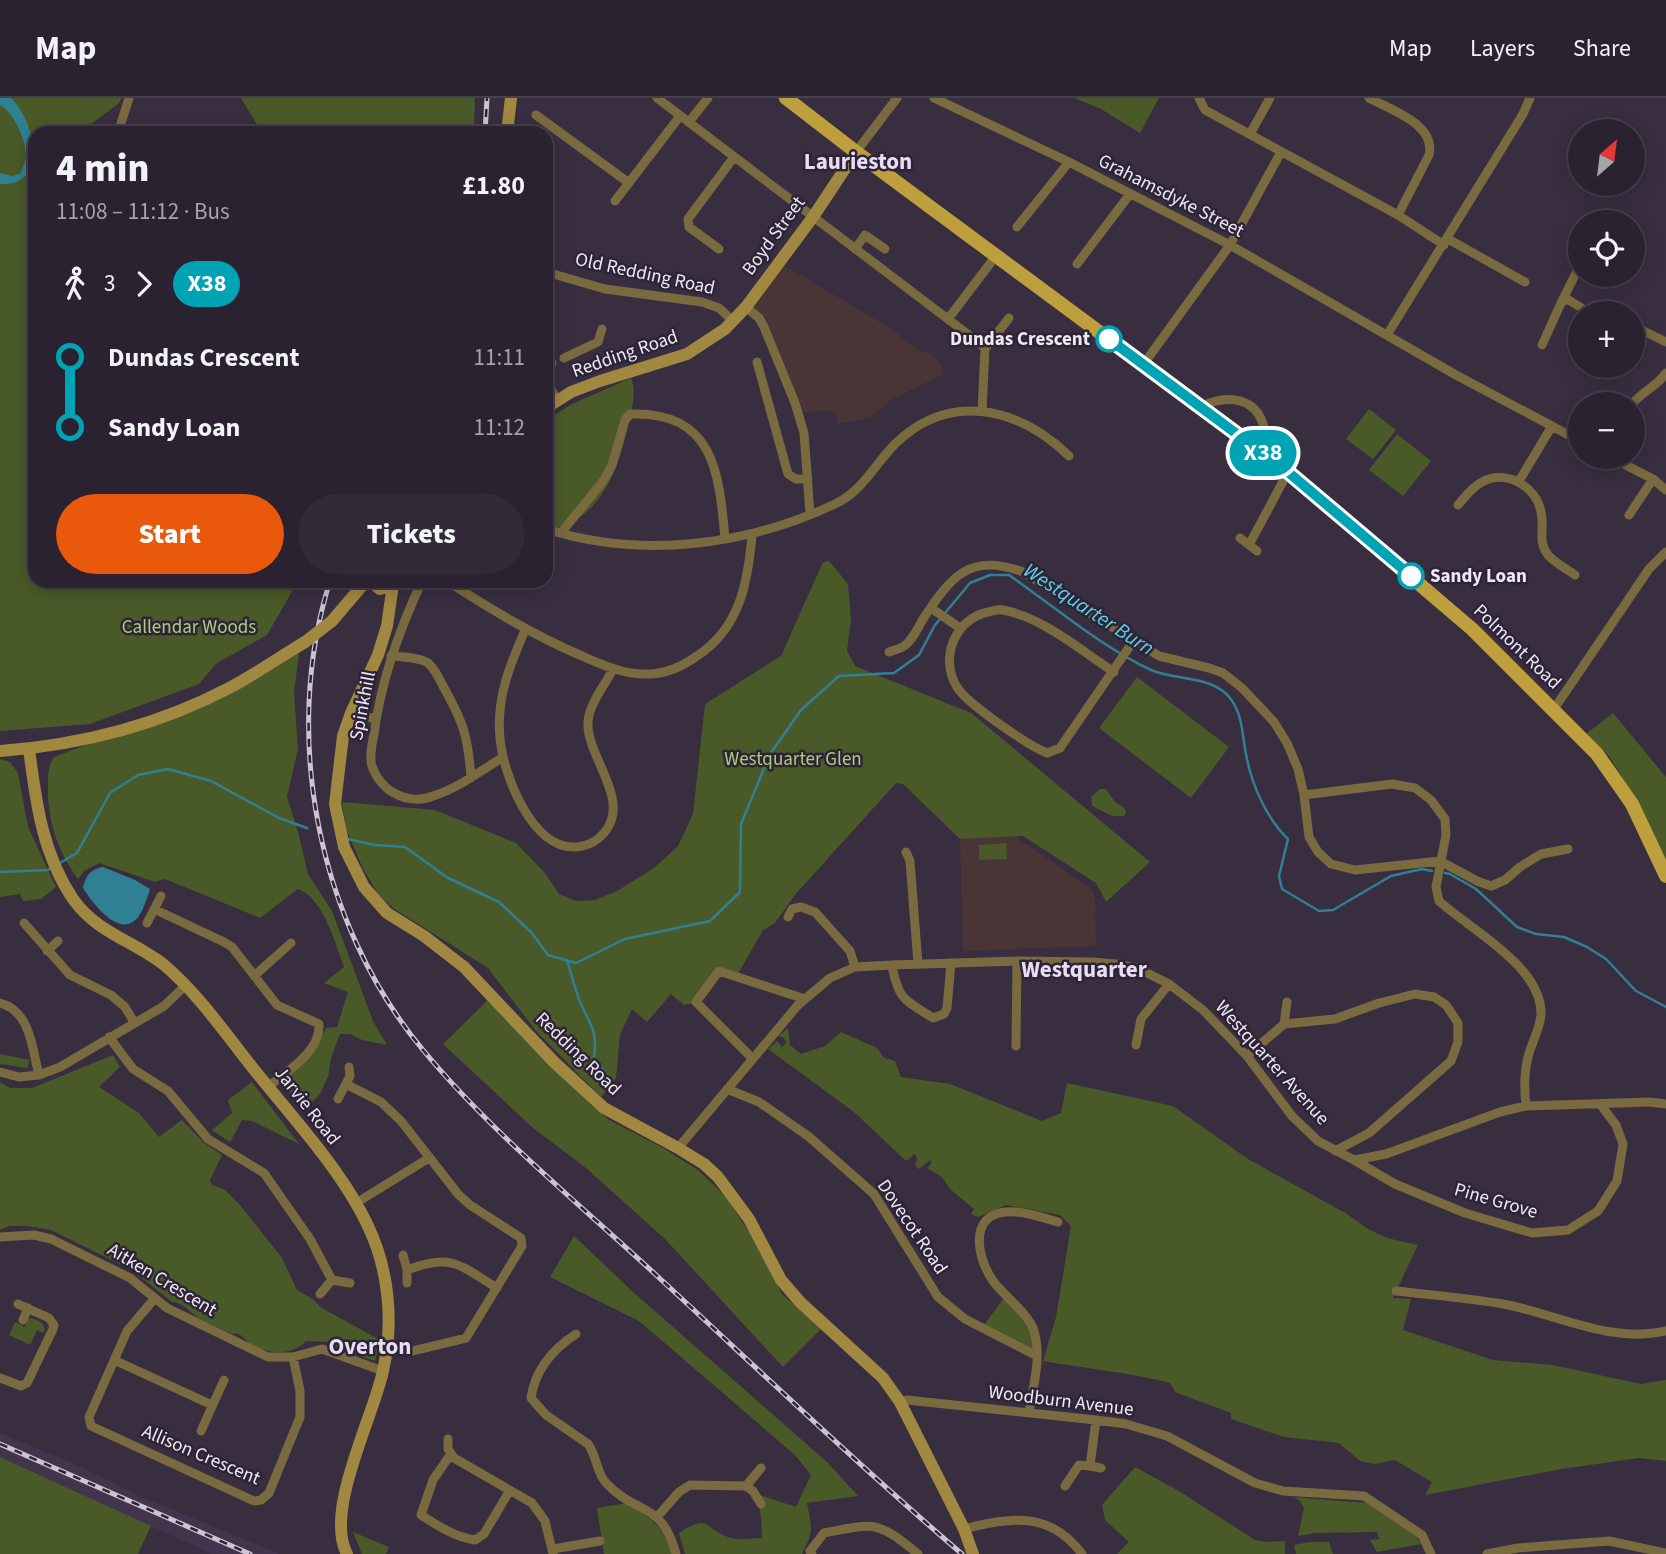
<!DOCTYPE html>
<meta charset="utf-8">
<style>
:root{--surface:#2a2230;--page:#322a38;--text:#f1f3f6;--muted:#a5a4ab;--line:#463f4c;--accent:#ea580c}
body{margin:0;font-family:"Source Sans 3",sans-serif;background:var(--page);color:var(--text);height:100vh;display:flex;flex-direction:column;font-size:26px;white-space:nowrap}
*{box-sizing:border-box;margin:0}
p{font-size:23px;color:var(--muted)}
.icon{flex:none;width:38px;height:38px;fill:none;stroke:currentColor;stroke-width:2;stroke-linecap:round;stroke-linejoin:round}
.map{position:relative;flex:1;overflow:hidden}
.side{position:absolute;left:28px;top:28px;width:525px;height:462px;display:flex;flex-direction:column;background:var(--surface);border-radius:21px;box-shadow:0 4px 18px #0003,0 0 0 2px var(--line)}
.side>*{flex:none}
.badge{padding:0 14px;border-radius:23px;font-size:24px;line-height:46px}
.needle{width:46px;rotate:28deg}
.tools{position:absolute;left:1568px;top:21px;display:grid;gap:14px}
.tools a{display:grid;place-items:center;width:77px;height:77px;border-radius:50%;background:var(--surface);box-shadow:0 4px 18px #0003,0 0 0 2px var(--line);font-size:35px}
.map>.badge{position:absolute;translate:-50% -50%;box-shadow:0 0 0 4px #fff}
.legs{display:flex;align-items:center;gap:10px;height:77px;padding:0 28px;font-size:23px}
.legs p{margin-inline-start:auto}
.summary{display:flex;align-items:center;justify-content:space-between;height:119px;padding:0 28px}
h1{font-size:38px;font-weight:800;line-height:52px}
.action{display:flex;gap:14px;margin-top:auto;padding:14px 28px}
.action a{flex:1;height:80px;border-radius:42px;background:var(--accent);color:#fff;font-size:28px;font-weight:800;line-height:80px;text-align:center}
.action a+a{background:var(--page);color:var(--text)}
ul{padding:0 28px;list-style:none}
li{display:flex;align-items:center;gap:24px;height:70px;font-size:26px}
li i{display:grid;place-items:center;width:10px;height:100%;margin:0 9px;background:currentColor}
li i::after{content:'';width:18px;height:18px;margin:-9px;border:5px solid;border-radius:50%;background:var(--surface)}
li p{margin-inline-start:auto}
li:first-child i{background:linear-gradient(#0000 50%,currentColor 0)}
li:last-child i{background:linear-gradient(currentColor 50%,#0000 0)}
header{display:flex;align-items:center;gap:42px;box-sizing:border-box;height:98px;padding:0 35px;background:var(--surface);border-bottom:2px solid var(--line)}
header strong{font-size:33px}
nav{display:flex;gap:38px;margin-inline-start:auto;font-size:24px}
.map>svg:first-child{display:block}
.built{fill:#41344c}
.education{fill:#493436}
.green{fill:#495a28}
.water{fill:#308093}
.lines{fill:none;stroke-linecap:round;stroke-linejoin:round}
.stream{stroke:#308093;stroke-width:2.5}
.street{stroke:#796a3f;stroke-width:9}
.secondary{stroke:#a08840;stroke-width:12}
.primary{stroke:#be9f3e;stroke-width:14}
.rail-casing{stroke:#cbc5d2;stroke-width:5}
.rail{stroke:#2d2436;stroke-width:2.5;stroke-dasharray:8;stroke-linecap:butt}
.secondary-bridge{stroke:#a08840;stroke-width:12}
.line-1-casing{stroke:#fff;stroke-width:16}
.line-1{stroke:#00a3b4;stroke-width:10}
.stop-1-dot{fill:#fff;stroke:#00a3b4;stroke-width:3.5}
.labels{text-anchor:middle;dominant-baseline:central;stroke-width:5;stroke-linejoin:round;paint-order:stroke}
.street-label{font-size:19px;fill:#eee9f4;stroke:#2d2436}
.stop-label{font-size:19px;font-weight:bold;fill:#eee9f4;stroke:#2d2436;text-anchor:end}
.park-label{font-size:19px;fill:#afcc7b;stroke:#2d2436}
.water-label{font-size:21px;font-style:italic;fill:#5dd1ed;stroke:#2d2436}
.quarter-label{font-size:23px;font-weight:bold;fill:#e9ddf4;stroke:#2d2436}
</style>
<header>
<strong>Map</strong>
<nav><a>Map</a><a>Layers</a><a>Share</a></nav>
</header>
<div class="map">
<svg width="1666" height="1456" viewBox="0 0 1666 1456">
<rect width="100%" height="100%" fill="#382e40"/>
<path class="built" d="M0,1335L72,1365L138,1397L280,1456H212L0,1359Z"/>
<path class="education" d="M784,167L890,230L921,254L931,255L943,269L942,277L891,302L870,320L838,326L836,316L828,312L797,315L770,242L746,209Z
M1014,738L1091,790L1095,799L1096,848L963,853L960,741Z"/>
<path class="green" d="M0,0H122L118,6L83,32L91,35H35V483H298L267,537L217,565L199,586L90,626L0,633Z
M241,0H475L474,31L473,35H262Z
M1075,0H1159L1140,35L1101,11Z
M631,280C637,292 632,310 629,323C620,367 603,418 555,431L546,423V322L572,306Z
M1369,311L1396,332L1373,361L1346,341Z
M1397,336L1431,363L1403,398L1369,372Z
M829,463L848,486L851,521L847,553L855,568L971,615L1150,764L1106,804L1096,785L1023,738L960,741L903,686L896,685L794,798L775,825L763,832L738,876L719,871L693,905L684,907L671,896L647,924L632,911L620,937L616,980L601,999L536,933L488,870L393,810L379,797L363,771L346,731L342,704L435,712L516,745L545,775L559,796L576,803L595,802L617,793L654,770L678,748L693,716L705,606L781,558L823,464Z
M299,555L294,595L298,651L287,699L298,734L308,776L332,813L373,923L387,947L362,942L350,936H340L331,960L328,979L320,996L303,1013L281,983L320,943L326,930L337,929L348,894L324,885L344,869C335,845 324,801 298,791L260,820L165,781L155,784L99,765L84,773L78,781C57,752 47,722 48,686C48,675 48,668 54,659L250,585Z
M1137,579L1229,649L1191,700L1099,630Z
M1613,615L1666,679V761L1638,706L1609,658L1586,636Z
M0,661L10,664L18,675L28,729L56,789L41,801L23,803L20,796L0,799Z
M1100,691H1106L1115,704L1125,710L1126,715L1124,718H1112L1092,708L1091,699Z
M1006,745L1007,761L979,762V747Z
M488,902L590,1006L609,1022L665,1051L699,1073L725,1098L749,1134L782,1196L821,1231L783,1269L665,1141L586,1070L533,1030L443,946Z
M788,930L790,947L801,956L825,948L841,934L877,950L884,960L895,963L901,979L950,986L1042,1023L1061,1015L1067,985L1173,1008L1248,1061L1347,1116L1368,1131L1387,1140L1418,1147L1393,1200L1411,1201L1403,1232L1493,1262L1553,1267L1641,1286L1666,1282V1363L1639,1360L1562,1371L1425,1397L1432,1384L1395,1362L1375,1366L1360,1363L1339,1345L1284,1339L1231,1321V1315L1175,1294L1170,1285C1128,1274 1087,1271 1043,1263L1056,1219L1071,1128L1060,1117L1006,1107L978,1119L971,1116L974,1111L950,1091L942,1079L927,1070L932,1065L930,1062L919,1071L915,1067L917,1061L915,1056L906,1063L854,1014L768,951L777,943L782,949L787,944L782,939L778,938Z
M0,956L30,962L27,970L0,966Z
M113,957L120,969L99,989L139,1015L159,1039L182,1022L203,1044L222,1057L210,1082L211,1086L225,1092L239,1106L282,1160L297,1192L314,1202L320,1209L380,1242L375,1263L333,1248L329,1244L306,1243C292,1258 269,1257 251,1246C246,1243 243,1238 237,1235L232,1236C221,1231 211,1226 200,1221C190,1215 185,1205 172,1204L132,1172L51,1132L27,1128H9L0,1132V984L10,990H32Z
M252,984L299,1046L252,1023L242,1022L230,1044L212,1032L232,1015L228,1002Z
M574,1138L633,1194L827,1364L858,1398L807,1405C812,1431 814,1433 802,1456H685L679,1435C710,1415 703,1430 728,1439C737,1443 752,1440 762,1440L761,1419L757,1396L796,1409L811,1377L795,1357L639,1223L550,1179Z
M1006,1197L1034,1231L1037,1258L982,1230Z
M32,1220L42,1225L45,1231L43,1235L37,1232L30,1247L9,1237L15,1224L25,1229L28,1221Z
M0,1359L151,1428L138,1456H0Z
M1135,1369L1179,1393L1255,1442L1267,1444L1285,1443V1456H1117L1129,1444L1105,1422L1102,1407Z
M1294,1399L1366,1405L1415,1437L1421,1446L1377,1454L1370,1442L1379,1441L1377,1434L1316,1435L1298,1438L1304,1410L1300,1403Z
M627,1405C651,1420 663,1428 672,1456H604L597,1410Z
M353,1434L389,1449L386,1456H362Z
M1310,1444H1329L1333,1456H1296L1294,1447Z"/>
<path class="water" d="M0,0H11C35,23 50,89 0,86V75L12,78L21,75C22,70 26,64 26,58C26,42 14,14 0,7Z
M103,769L135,782L150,791C147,800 144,810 139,818C121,843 93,806 83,790C86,778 89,772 103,769Z"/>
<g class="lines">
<path class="stream" d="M348,741L375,747L405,749L448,780L499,804L531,834L548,857L576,865L625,841L710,823L740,794L741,726L770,656L801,612L839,578L894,575L919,557L935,527L970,485L990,477H1009C1055,509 1100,548 1151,572C1176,583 1212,577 1230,600C1243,617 1242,636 1246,656C1251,685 1266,720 1288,741L1279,778L1282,791L1319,813L1333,812L1391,778L1422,771L1432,773
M58,766L77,755L110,695L138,677L168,671L211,683L279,720L307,730
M0,774L48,772L52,769
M1445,775L1450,776L1476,791L1517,829L1536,836L1564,839L1587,849L1606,861L1636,893L1666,909
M567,863C572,876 574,889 579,901C589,927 598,929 594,960L604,973"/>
<path class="street" d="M657,0L982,247L985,251L982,313
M934,0L1069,64L1230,147L1456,277L1580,343
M1199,0L1205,12L1398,117L1444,147
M1369,0C1391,12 1436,26 1429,57L1398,117
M536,17L629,85
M689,24L708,0
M118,35L129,0
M1250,36L1270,0
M856,54L897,0
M615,103L680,18
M1017,129L1069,64
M1448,141L1525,184
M719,151L689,129L688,121L734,59
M855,151L865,137L885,151
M1077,166L1130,96
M546,174L605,191L702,204L719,210L733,223
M1561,205L1578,171
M746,209L759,220L764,229L795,305L804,335L810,416
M948,221L992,163
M1633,228L1666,244
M1387,237L1523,16L1530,0
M1542,247L1561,205L1567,201L1590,215
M985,251L1009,220
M564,260L598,244L602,231
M757,264L788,376L796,381H808
M1143,267L1230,147L1281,54
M546,268L552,265
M546,282L557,302
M1632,306C1642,294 1657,288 1666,275
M1200,309C1241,289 1272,310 1264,356
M1610,359L1653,381L1666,392
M1519,383L1552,328
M1458,407C1465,399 1472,389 1482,384C1506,371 1536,388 1541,414C1545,429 1537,443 1548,457C1555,465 1567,471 1575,477
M1629,417L1653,381
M546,431C641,461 746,448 835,406C862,394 875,366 895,346C950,292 1019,310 1069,358
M561,435L604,382L612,367L625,322L630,316C714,313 719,374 725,441
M1240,440L1257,453
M1249,447L1288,374
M422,483C399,532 381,583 374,636C372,647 369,658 372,668C376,680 385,691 396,696C407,702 421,703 433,698C458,690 481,673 503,659
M447,483C492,512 533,537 582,558C603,567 624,577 648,576C666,576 683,568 697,558C740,530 748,484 752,437
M931,510L960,530
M525,532C510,567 496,600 500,640C503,676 532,752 576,749C589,748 600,741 607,731C629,699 586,657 588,624C589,606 605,587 613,571
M889,554C894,552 900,551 904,548C912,543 918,530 923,521C951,479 969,454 1023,474L1159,558L1209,570L1223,575L1242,590L1274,624L1287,645L1298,671L1304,697L1309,739L1318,754L1331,766L1355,772L1440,763L1477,783L1491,788L1505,782L1520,769L1541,756L1568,751
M391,558C402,559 419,559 428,565C435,571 439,580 443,588C463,624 468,637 471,680
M1114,574C1080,552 1044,520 1003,512C998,511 993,513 988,514C955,521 939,560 957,589C966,605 1029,648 1047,655L1060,650L1134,542
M1554,611L1649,471L1666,454
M351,615L376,621
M1304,697L1392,686L1415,690L1431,702L1445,721L1446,737L1436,789L1439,803C1471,832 1543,869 1541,917C1540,931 1531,946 1528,959C1524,975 1524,991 1526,1008
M906,754L910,763L918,866
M154,811L224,844L232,849L277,907L319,926C321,954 287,973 268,989
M788,819L792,811L801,809L815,814L850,853L855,869
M24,825L70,877L111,897L125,909L134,924
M147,825L161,798
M47,853L58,843
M892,867C898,902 905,902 933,920L944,916L947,910L951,865
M254,878L291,845
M0,905C31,913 32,951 39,977
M1284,926L1335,921L1379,905L1415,896L1434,899L1446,907L1458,925V944L1451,963L1369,1035L1335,1053
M109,939L133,971L168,993L208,1041L264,1075L310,1141L332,1182
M1136,947L1141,921L1169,886
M1016,948L1017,863
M1247,958L1284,926L1287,904
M752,960L696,904L719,873L805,901
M0,974L19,979L39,977L60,969L164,908L185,888
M346,986L381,1004L401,1023L458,1096L470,1107L521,1140L522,1148L466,1240L412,1253
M727,991L759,1004L808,1038L874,1096L938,1199L965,1221L1037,1258
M338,1001L350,978L349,969
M678,1050L798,907L830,880L855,869L892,867L1017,863L1092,864L1116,866L1137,870L1169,886L1203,912L1247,958L1292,1018L1318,1043L1354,1062L1386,1056L1500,1014L1526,1008L1650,1004L1666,1006
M1354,1062L1395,1086L1465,1115L1532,1135L1568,1132L1598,1113L1617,1083L1623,1046L1616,1027L1600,1006
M356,1105L429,1060
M0,1139L34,1137L51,1141L130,1180L167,1210L268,1259H293L322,1251L383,1273
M403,1157L407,1172V1185
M407,1172C453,1155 459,1167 497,1190
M1396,1193C1431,1197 1468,1200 1503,1206C1557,1216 1611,1246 1666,1233
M320,1196L332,1182L350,1185
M155,1200L127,1233L89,1319L91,1328L254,1403L261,1402L269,1395L300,1319V1293L293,1259
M23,1222L28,1210
M576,1236C553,1251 535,1272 531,1300L546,1317L588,1346C597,1358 596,1374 606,1385C636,1417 662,1403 676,1456
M114,1262L212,1307
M0,1280L21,1288L27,1285L53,1231L54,1227L49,1220L18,1206
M900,1304L907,1302L1096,1322L1126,1326L1167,1338L1255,1385L1283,1393L1364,1398L1422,1437L1431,1456
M1029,1314C1033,1289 1042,1259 1034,1233C1029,1216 1004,1198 993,1183C974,1155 969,1110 1016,1114C1029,1115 1044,1120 1058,1124
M201,1333L224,1282
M448,1341V1351L454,1360L532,1405L545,1423L553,1456
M454,1360H448L433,1382L421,1417C438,1428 455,1439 475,1442L484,1436L510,1392
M1090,1368L1101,1370
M761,1370L746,1388L753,1393L761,1406
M1065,1388L1079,1367L1090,1368L1096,1322
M657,1419L679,1394L690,1387L746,1388
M964,1431C1011,1419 1050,1413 1082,1456
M553,1451L600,1443
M812,1456L810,1453L824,1435C876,1425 876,1422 918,1456
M1487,1456L1518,1450L1609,1443L1666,1455"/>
<path class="secondary" d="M507,35L511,0
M546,310L571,294L600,283L687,256L725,231L746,209L813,119L856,54
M370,483L380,491L390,488L394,483
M393,486L387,528L378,557L351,615L343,638L335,706L344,749L364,789L387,815L424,838L464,869L554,964L604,1010L678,1050L704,1066L718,1079L749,1121L781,1182L800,1204L883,1280L900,1304L964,1431L973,1456
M332,523L366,483
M29,651C36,704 42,755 73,801C96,834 133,843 163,866C199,896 227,938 256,974C294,1021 343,1074 368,1128C389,1172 394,1225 383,1273C373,1320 324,1413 347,1456
M0,653C81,647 159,627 231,589C257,575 280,559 305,544"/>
<path class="primary" d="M786,0L856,54L1288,374L1472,531L1597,656L1632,706L1666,778"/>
<defs>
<path id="rail" d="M485,35L487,0
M330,483C281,638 318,826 423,952C491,1034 576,1103 655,1176C757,1270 857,1366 962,1456
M0,1346L250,1456"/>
</defs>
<use href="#rail" class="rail-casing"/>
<use href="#rail" class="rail"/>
<path class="secondary-bridge" d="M305,544L332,523"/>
</g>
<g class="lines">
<defs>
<path id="line-1" d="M1109,241L1288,374L1411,478"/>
</defs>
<use href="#line-1" class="line-1-casing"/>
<use href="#line-1" class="line-1"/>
</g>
<g class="stop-1-dot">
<circle cx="1109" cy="241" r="12"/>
<circle cx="1411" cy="478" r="12"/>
</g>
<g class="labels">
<g class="street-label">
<text transform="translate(1171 98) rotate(27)">Grahamsdyke Street</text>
<text transform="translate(774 138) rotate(-54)">Boyd Street</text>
<text transform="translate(645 176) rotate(12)">Old Redding Road</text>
<text transform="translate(625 256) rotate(-19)">Redding Road</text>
<text transform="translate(1517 549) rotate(44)">Polmont Road</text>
<text transform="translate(363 608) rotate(-79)">Spinkhill</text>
<text transform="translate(578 956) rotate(44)">Redding Road</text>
<text transform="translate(1272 965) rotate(48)">Westquarter Avenue</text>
<text transform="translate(307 1008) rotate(52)">Jarvie Road</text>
<text transform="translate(1496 1103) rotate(16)">Pine Grove</text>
<text transform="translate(912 1129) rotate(56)">Dovecot Road</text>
<text transform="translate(162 1182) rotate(31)">Aitken Crescent</text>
<text transform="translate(1061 1303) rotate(7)">Woodburn Avenue</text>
<text transform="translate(201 1357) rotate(23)">Allison Crescent</text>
</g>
<g class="stop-label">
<text x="1090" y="241">Dundas Crescent</text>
<text x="1430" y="478" text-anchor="start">Sandy Loan</text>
</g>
<g class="park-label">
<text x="189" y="529">Callendar Woods</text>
<text x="793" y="661">Westquarter Glen</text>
</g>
<g class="water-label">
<text transform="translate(1089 511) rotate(33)">Westquarter Burn</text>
</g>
<g class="quarter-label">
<text x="858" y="63">Laurieston</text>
<text x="1084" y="871">Westquarter</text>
<text x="370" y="1248">Overton</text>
</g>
</g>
</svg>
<div class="tools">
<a><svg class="needle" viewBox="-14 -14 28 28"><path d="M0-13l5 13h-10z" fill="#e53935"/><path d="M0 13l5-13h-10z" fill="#a5a4ab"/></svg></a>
<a><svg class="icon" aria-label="locate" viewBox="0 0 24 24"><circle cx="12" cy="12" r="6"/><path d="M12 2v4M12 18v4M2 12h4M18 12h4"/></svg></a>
<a>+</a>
<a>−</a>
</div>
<b class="badge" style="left:1263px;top:355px;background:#00a3b4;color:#fff">X38</b>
<section class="side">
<div class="summary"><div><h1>4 min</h1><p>11:08 – 11:12 · Bus</p></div><b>£1.80</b></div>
<div class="legs"><svg class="icon" aria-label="walk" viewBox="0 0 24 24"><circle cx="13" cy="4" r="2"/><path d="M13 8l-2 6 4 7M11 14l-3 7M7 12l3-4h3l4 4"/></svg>3<svg class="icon" aria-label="forward" viewBox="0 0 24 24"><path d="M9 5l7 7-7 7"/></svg><b class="badge" style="background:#00a3b4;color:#fff">X38</b></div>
<ul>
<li><i style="color:#00a3b4"></i><b>Dundas Crescent</b><p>11:11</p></li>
<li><i style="color:#00a3b4"></i><b>Sandy Loan</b><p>11:12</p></li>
</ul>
<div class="action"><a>Start</a><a>Tickets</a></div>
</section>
</div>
